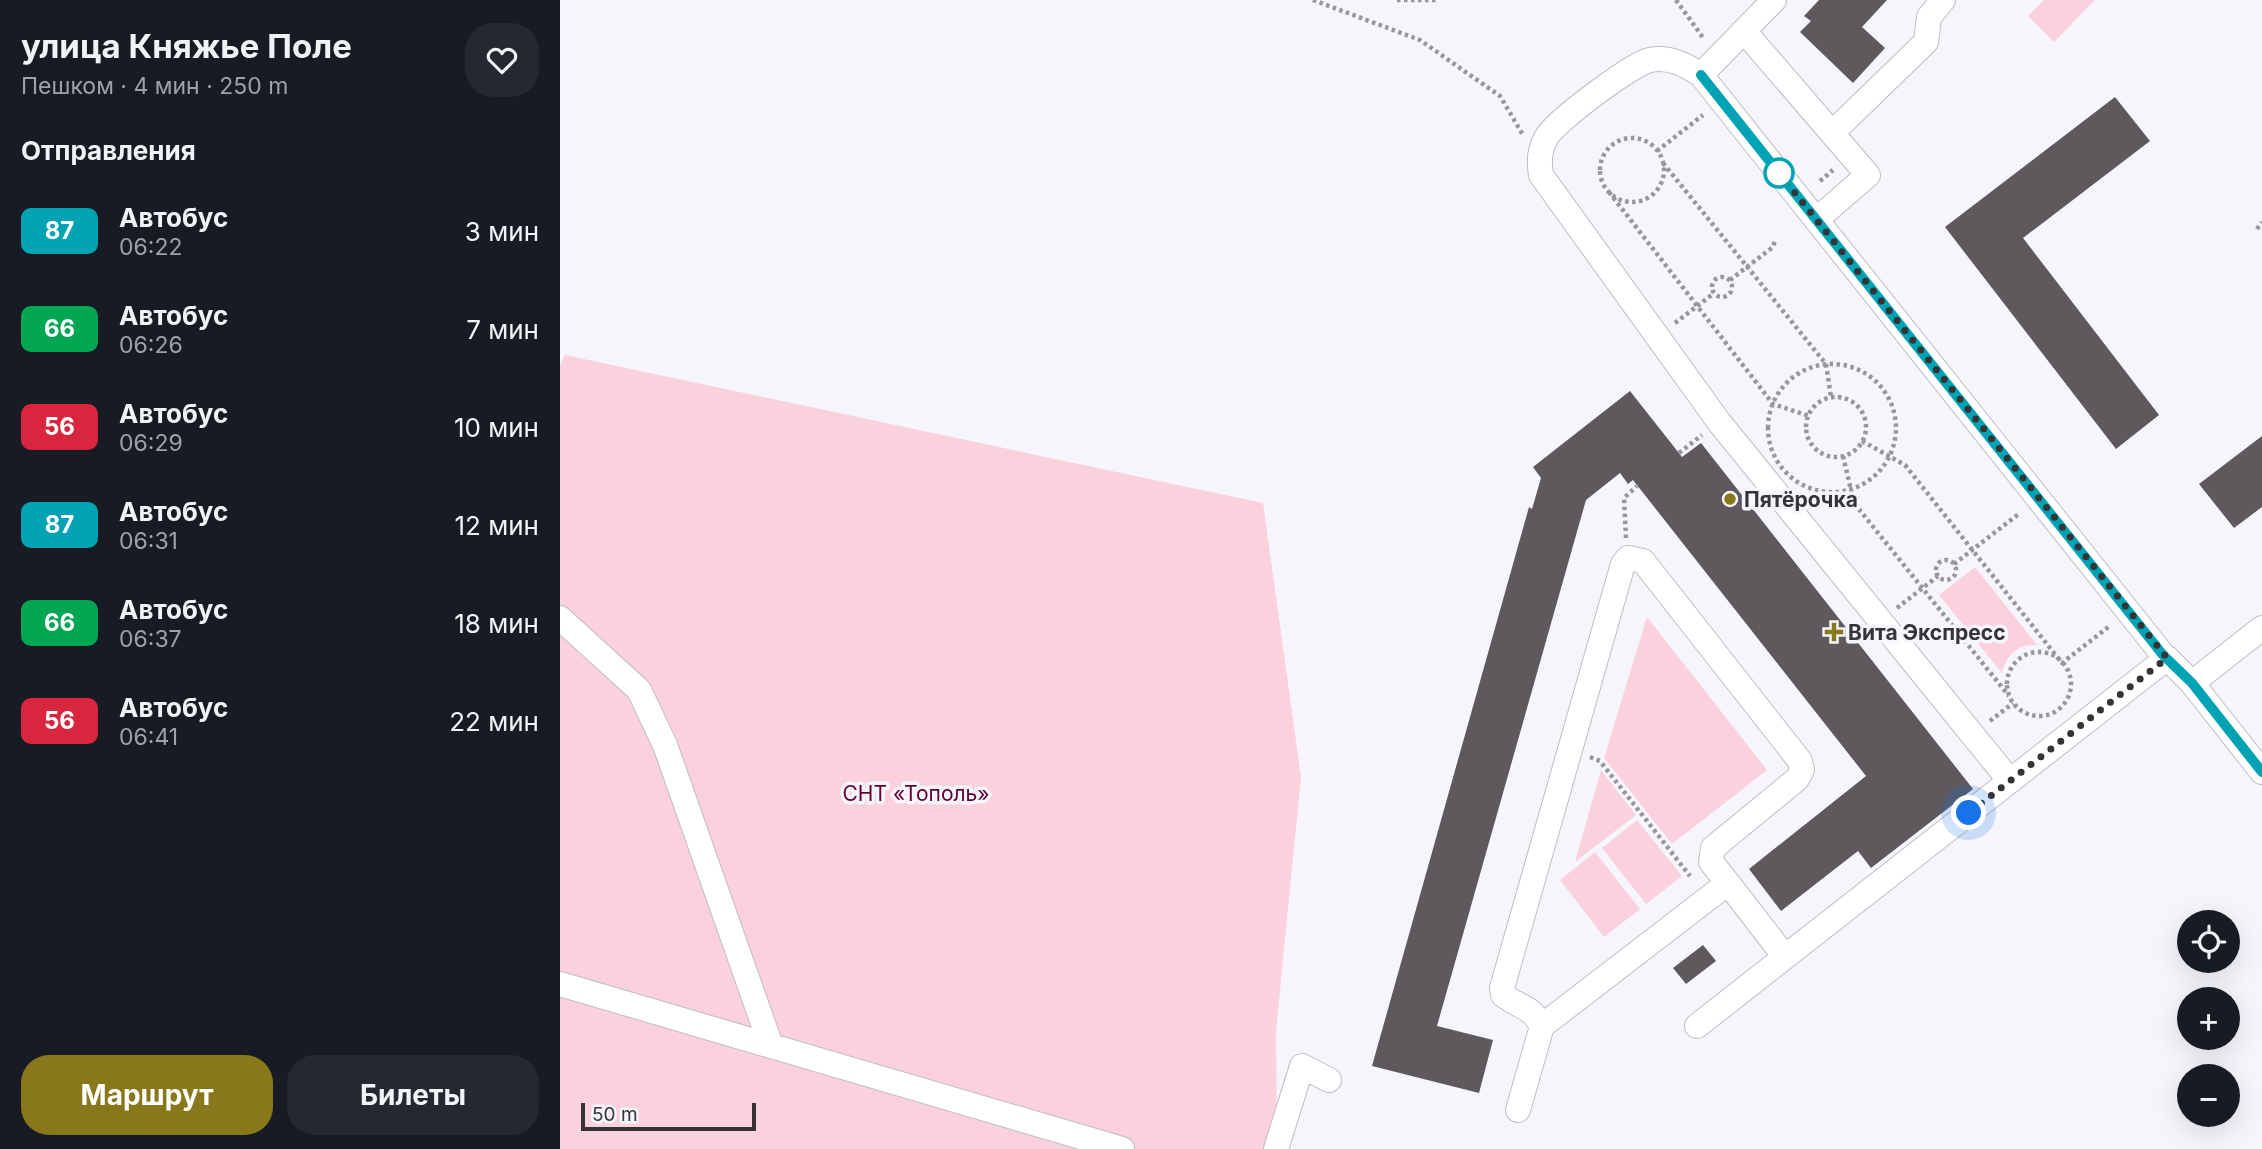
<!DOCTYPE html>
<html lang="ru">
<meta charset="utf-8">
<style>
:root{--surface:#171b24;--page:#242831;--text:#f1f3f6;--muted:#9ea1a6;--accent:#88771b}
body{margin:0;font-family:Inter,sans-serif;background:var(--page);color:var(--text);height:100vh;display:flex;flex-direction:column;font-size:26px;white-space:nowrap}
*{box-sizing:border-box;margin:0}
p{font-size:23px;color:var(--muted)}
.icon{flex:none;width:38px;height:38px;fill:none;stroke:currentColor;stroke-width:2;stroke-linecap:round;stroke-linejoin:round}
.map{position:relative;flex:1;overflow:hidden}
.side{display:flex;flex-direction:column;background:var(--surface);width:560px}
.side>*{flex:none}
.badge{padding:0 14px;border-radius:10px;font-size:24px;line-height:46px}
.buttons{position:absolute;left:1617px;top:910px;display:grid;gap:14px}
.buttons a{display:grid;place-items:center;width:63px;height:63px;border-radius:50%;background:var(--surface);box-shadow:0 7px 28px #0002;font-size:35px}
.scale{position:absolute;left:21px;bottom:18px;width:175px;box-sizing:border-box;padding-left:7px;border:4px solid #343336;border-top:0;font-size:19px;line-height:24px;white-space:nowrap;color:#343336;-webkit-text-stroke:5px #f6f5fb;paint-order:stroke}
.you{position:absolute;width:35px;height:35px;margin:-18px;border:5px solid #fff;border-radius:50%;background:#1a73e8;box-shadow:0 0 0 10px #1a73e833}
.map>.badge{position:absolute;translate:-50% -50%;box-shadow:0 0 0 4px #fff}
h2{padding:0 21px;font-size:26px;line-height:63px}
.round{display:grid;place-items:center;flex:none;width:74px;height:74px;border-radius:28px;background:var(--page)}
.head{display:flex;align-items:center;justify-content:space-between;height:119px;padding:0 21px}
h1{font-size:33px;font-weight:700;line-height:52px}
.action{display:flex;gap:14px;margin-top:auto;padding:14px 21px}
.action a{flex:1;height:80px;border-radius:28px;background:var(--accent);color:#fff;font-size:28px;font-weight:700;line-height:80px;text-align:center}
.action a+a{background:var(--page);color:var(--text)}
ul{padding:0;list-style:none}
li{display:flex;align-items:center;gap:21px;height:98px;padding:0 21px}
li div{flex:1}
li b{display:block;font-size:26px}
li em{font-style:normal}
li .badge{min-width:77px;font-weight:700;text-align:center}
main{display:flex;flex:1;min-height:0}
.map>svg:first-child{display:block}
.green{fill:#fad1dc}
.building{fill:#5d595d}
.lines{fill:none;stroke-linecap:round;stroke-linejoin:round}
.minor-casing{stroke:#bebdc3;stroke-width:26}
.path{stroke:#97969b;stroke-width:4.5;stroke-dasharray:3.5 3.5;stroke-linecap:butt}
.minor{stroke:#fff;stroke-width:24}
.line-casing{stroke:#fff;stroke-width:16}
.line{stroke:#00a3b4;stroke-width:10}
.walk{stroke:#343336;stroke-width:7;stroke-dasharray:0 12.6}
.stop-dot{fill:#fff;stroke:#00a3b4;stroke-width:3.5}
.poi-dot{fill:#88771b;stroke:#f6f5fb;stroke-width:2.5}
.labels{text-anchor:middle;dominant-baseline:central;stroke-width:7;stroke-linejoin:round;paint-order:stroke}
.poi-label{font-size:21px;font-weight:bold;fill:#343336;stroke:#f6f5fb;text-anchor:start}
.park-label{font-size:21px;fill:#600130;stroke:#f6f5fb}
</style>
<main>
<section class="side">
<div class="head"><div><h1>улица Княжье Поле</h1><p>Пешком · 4 мин · 250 m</p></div><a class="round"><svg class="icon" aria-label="heart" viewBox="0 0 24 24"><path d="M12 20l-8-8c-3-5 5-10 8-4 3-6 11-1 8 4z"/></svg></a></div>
<h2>Отправления</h2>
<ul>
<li><span class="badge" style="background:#00a3b4;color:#fff">87</span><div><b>Автобус</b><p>06:22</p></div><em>3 мин</em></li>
<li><span class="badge" style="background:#00a651;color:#fff">66</span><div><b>Автобус</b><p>06:26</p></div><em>7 мин</em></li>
<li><span class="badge" style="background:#d7263d;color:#fff">56</span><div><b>Автобус</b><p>06:29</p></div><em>10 мин</em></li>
<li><span class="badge" style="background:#00a3b4;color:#fff">87</span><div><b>Автобус</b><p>06:31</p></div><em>12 мин</em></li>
<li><span class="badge" style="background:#00a651;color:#fff">66</span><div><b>Автобус</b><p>06:37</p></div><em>18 мин</em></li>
<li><span class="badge" style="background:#d7263d;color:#fff">56</span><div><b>Автобус</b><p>06:41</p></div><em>22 мин</em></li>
</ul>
<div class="action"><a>Маршрут</a><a>Билеты</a></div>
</section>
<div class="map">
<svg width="1702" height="1149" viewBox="0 0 1702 1149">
<rect width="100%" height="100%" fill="#f6f5fb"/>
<path class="green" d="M1484,0H1535L1494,42L1468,16Z
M5,355L703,503L741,777L716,1031L717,1149H0V365Z
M1415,567L1477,645C1458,644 1447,654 1442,673L1379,595Z
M1087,617L1207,770L1112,844L1044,758Z
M1041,770L1076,815L1015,862Z
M1077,820L1122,876L1086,904L1042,848Z
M1035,852L1080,909L1044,937L1000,880Z"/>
<path class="building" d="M1259,0H1327L1302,27L1325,48L1293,83L1240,32L1251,21L1244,16Z
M1555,97L1590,141L1463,238L1599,415L1556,449L1385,227Z
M1070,391L1122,457L1141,443L1413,789L1311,868L1298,851L1221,911L1189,869L1306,776L1073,480L1068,484L1060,473L1026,500L877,1026L933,1040L919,1093L812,1066L969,507L972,509L981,478L973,467Z
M1702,436V507L1674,528L1639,484Z
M1143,945L1156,961L1126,984L1113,968Z"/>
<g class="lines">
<defs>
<path id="minor" d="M1184,31L1308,175L1256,220
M1141,75L1214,0
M1272,133L1366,42L1369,17L1383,0
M0,618L79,690L105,745L211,1046
M1607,658L1450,781L1159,422L981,175C979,161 979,151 986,138C994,122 1072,64 1090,60C1109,56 1126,65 1141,75L1603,655L1607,658L1632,683L1702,772
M1632,683L1702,628
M0,984L562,1149
M982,1026C969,1004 961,1009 943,995L942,988L1063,564L1068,558L1083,561L1240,761L1242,770L1237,779L1153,848L1151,862L1168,883
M1137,1026L1225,957
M958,1110L982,1026L1168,883L1225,957L1450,781
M716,1149L742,1066L769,1080"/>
</defs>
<use href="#minor" class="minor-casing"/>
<path class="path" d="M753,0L860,40L940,96L963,135
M837,0H877
M1116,0L1144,39
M1040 170a32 32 0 1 1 64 0a32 32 0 1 1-64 0Z
M1097,151L1143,115
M1103,163L1266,364L1271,397
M1260,181L1273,170
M1049,192L1213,404L1249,416
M1697,229L1702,222
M1152 287a10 10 0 1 1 20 0a10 10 0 1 1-20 0Z
M1170,280L1213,247L1215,240
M1115,323L1153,294
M1208 428a64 64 0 1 1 128 0a64 64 0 1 1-128 0Z
M1246 427a30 30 0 1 1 60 0a30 30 0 1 1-60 0Z
M1302,441L1345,465L1502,663L1551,625
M1119,453L1142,435
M1283,456L1294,503L1449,696
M1066,538L1064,498L1077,486
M1376 570a10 10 0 1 1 20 0a10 10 0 1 1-20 0Z
M1394,564L1460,513
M1337,608L1378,576
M1447 684a32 32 0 1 1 64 0a32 32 0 1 1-64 0Z
M1430,721L1453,703
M1030,757L1040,761L1130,876"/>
<use href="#minor" class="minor"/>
</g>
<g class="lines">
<defs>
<path id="line" d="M1141,75L1603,655L1632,683L1702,772"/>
</defs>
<use href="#line" class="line-casing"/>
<use href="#line" class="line"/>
<path class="walk" d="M1219,173L1607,658L1409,813"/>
</g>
<circle class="stop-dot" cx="1219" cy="173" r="14"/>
<g class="poi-dot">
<circle cx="1170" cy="499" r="7"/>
<path d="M1270.5 621.5h7v7h7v7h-7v7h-7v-7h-7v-7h7z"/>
</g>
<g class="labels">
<g class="poi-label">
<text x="1184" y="499">Пятёрочка</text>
<text x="1288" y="632">Вита Экспресс</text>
</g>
<g class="park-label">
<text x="356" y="793">СНТ «Тополь»</text>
</g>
</g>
</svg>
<div class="buttons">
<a><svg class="icon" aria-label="locate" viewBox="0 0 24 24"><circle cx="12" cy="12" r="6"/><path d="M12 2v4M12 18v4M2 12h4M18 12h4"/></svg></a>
<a>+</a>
<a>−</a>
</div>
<div class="scale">50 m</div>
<div class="you" style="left:1409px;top:813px"></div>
</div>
</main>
